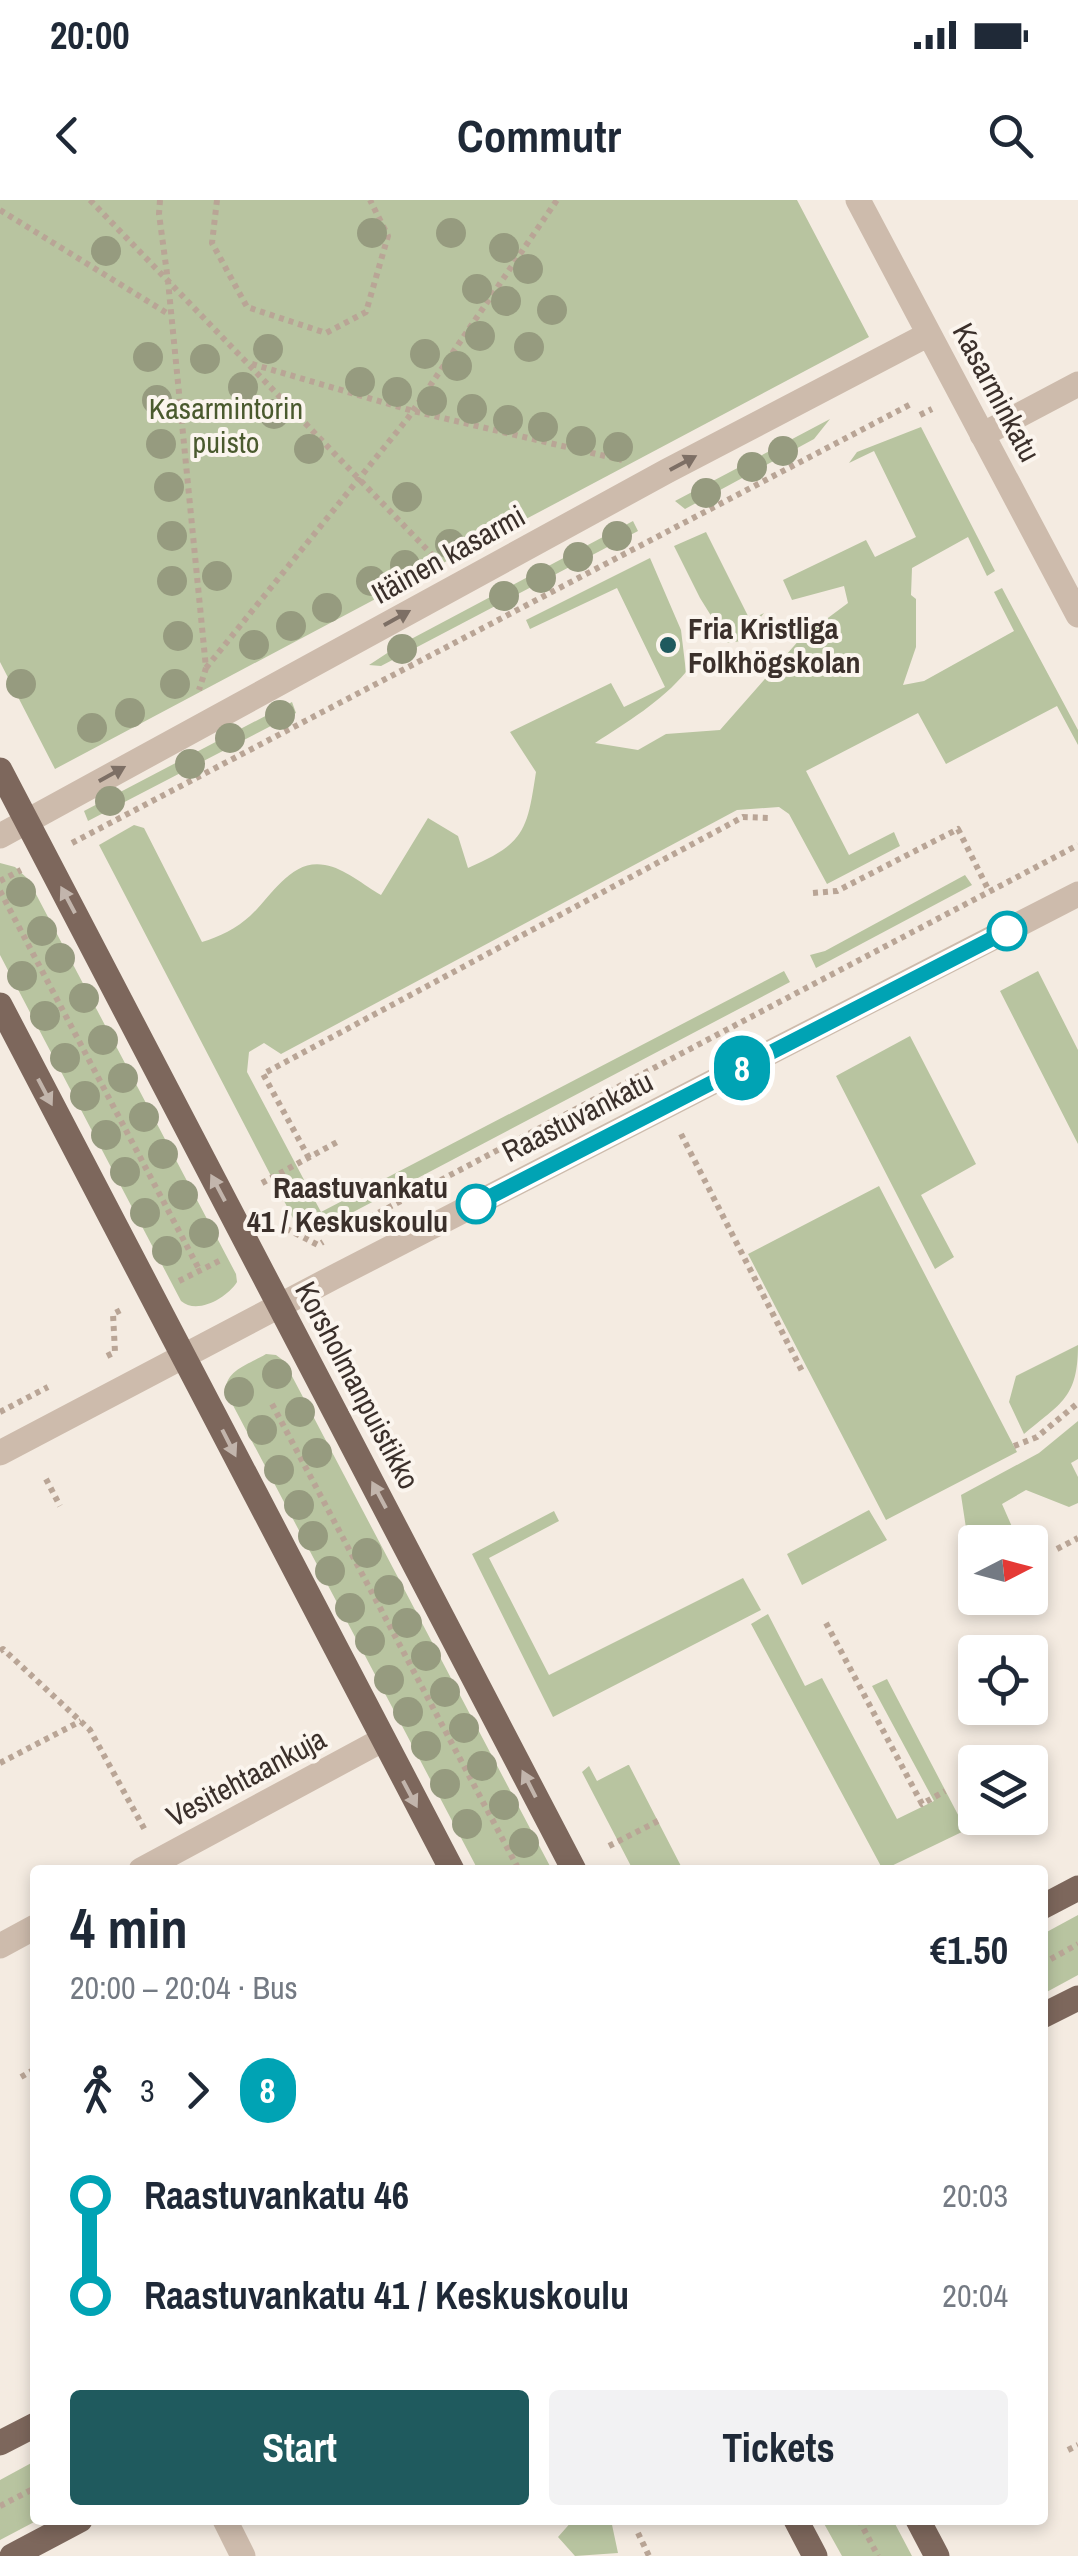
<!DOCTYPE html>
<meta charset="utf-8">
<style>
:root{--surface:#fff;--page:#f2f2f3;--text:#1f2937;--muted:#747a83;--accent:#1f5a5e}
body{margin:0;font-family:"Archivo Narrow",sans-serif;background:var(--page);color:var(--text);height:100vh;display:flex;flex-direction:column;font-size:38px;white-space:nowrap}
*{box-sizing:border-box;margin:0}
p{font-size:32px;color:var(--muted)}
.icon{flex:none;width:55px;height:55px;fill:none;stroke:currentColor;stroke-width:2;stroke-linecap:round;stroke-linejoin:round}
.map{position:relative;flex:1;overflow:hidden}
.side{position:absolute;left:30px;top:1665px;width:1018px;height:660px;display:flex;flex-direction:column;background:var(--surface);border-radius:10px;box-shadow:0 5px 15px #0003}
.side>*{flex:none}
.badge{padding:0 20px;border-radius:32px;font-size:35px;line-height:65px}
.needle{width:65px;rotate:84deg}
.buttons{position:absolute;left:958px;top:1325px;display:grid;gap:20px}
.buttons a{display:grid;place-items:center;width:90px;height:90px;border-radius:10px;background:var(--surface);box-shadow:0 5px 15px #0003;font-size:50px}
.map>.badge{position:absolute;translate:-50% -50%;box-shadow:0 0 0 5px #fff}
.legs{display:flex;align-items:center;gap:15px;height:110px;padding:0 40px;font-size:32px}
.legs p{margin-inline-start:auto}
.overview{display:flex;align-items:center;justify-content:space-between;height:170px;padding:0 40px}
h1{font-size:55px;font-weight:700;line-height:75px}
.button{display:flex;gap:20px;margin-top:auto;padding:20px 40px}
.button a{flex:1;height:115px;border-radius:10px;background:var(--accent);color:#fff;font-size:40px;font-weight:700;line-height:115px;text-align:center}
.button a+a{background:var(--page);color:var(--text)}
ul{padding:0 40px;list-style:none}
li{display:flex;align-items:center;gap:35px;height:100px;font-size:38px}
li i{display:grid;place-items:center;width:15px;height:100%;margin:0 12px;background:currentColor}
li i::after{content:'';width:25px;height:25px;margin:-12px;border:8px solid;border-radius:50%;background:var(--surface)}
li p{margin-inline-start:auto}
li:first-child i{background:linear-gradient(#0000 50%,currentColor 0)}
li:last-child i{background:linear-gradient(currentColor 50%,#0000 0)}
.status{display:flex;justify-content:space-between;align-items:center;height:70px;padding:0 50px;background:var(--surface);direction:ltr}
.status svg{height:28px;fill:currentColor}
header{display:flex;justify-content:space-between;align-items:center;height:130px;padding:0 40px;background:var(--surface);font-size:45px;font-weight:700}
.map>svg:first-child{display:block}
.green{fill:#b8c4a0}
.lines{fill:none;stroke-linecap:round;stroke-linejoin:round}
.path{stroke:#b9a596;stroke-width:6;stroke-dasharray:5 5;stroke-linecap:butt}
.minor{stroke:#cdbbac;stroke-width:25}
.major{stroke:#7d675c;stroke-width:25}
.tree{fill:#969b7f}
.oneway{fill:#7d6f65}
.oneway2{fill:#c2b5ac}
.line-1-casing{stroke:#fff;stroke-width:22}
.line-1{stroke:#00a3b4;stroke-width:15}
.poi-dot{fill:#1f5a5e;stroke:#fbf5ee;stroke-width:4}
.stop-1-dot{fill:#fff;stroke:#00a3b4;stroke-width:5}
.labels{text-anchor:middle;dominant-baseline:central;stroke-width:8;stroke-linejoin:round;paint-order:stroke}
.street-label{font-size:30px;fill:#3b302b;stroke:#fbf5ee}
.park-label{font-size:30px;fill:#4a5a2e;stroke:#fbf5ee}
.poi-label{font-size:30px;font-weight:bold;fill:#3b302b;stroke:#fbf5ee;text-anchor:start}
.stop-label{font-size:30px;font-weight:bold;fill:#3b302b;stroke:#fbf5ee;text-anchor:end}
</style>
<div class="status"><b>20:00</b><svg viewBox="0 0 49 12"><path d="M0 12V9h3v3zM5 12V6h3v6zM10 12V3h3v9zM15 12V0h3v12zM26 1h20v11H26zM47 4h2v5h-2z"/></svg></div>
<header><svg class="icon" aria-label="back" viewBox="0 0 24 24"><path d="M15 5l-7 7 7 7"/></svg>Commutr<svg class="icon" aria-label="search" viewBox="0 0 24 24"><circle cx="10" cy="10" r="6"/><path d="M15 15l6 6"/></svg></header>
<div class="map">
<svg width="1078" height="2356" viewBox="0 0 1078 2356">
<rect width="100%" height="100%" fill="#f4ebe1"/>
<path class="green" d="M0,0H797L869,137L55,569L0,462Z
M830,219L814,239L685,309L675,301Z
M921,227L995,371L987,376L968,337L912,368L911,395L916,399V447L903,485L924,481L1014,431L994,392L1002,388L1078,530V545L1057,506L946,564L918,513L806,571L849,655L894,632L900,646L827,684L789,614L779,607L737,610L281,854L264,843L249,852L247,872L321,1012L784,771L790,782L321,1029L295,1022L99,645L134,625L144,628L202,742C219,737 237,728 250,716C271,697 291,658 325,665C344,668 365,686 381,695L428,618L458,636L468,668C525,643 527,631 536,572L510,532L611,483L624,507L665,487L617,388L530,429L526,420L650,358L681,430L686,472C661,502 627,522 595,543L638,550L666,534L720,530L801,438L848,403L844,386L792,400L783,380L866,340L875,357L916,337L874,251L849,263L857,252Z
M633,321L638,331L381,466L369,465L398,446Z
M706,332L750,420L764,413L741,441L728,443L700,398L674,346Z
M292,502L296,513L88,621L84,611Z
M0,663L15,667L28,679L236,1074L237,1082C227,1098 197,1115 181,1101L0,755Z
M965,675L972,685L816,768L810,755L825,751Z
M1038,771L1078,850V944L1000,791Z
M910,836L976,964L921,995L954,1057L935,1069L836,876Z
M879,986L1017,1252L886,1320L748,1054Z
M1078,1145C1078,1198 1061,1203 1024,1234L1009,1202L1016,1176Z
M266,1154L276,1155L284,1161L552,1670H478L226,1192C224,1170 250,1164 266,1154Z
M1078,1221V1259L1071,1263L1078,1277V1303L1069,1307L1026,1290L1002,1304L1013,1329L998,1340L966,1328L961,1295L1039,1253Z
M869,1310L887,1340L802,1385L787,1354Z
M554,1311L559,1321L489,1358L549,1475L743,1378L761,1410L553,1517L472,1354Z
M768,1414L805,1486L822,1478L897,1619L934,1601L872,1486L887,1479L966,1630L883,1670L751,1424Z
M628,1565H629L683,1670H633L582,1572L589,1566L597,1581Z
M1078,1715V1775L1043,1794V1734Z
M35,2261V2320H38L0,2340V2280Z
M573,2320H611L618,2353L575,2356L558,2337Z
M822,2320H893L912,2356H842Z"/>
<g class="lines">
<path class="path" d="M90,0L440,363
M160,0L159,14L168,81L206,468L199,490
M217,0L212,43L247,107L326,133L366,112L388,36L370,0
M0,10L170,115
M252,164L413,211L622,260
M920,215L932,209
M206,468L408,218L557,0
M72,643L913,203
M0,681L21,670
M0,691L200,1071
M813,693L837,691L958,629L989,691
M681,934L803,1173
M309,958L263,874L743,617L771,618
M262,983L339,941
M361,1022L1078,645
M277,1032L285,1028L318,1045L323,1042
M179,1081L221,1060
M107,1156L115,1152L113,1114L123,1109
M272,1204L519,1670
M0,1212L48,1187
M1014,1246L1037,1237L1078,1203
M46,1279L60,1306
M1057,1349L1078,1338
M826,1423L922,1604L945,1591
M0,1451L3,1449L90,1530L146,1632
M0,1563L81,1521
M609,1646L658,1621
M1042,1764L1078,1744
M21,1877L35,1869
M1068,2250L1078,2245
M0,2306L35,2288
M859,2320L878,2356
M638,2333L649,2356"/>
<path class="minor" d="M858,0L1078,415
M982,235L1078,184
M0,636L667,271L929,134
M0,1253L334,1077L1078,694
M141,1670L382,1540
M0,1746L35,1727
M225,2320L243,2356"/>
<path class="major" d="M0,570L574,1670
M0,805L452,1670
M1042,1707L1078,1688
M1042,1816L1078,1798
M0,2243L35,2225
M796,2320L815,2356
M918,2320L937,2356
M12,2356L80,2320"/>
</g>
<g class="tree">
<circle cx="372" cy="33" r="15"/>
<circle cx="451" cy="33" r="15"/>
<circle cx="504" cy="48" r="15"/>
<circle cx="106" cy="51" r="15"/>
<circle cx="528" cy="69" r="15"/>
<circle cx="477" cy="89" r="15"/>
<circle cx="506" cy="101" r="15"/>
<circle cx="552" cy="110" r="15"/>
<circle cx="480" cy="136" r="15"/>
<circle cx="529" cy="147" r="15"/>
<circle cx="268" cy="149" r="15"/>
<circle cx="425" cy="154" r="15"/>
<circle cx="148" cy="157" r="15"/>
<circle cx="205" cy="159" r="15"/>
<circle cx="457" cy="166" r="15"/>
<circle cx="360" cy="182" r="15"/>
<circle cx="243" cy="187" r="15"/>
<circle cx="397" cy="192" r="15"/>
<circle cx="157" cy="200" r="15"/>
<circle cx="432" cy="201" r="15"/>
<circle cx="472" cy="209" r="15"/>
<circle cx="274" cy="214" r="15"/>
<circle cx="508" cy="220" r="15"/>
<circle cx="543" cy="227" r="15"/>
<circle cx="581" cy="241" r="15"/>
<circle cx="161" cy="244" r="15"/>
<circle cx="618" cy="247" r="15"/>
<circle cx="309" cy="249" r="15"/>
<circle cx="783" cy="251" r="15"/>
<circle cx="752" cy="267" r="15"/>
<circle cx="169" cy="287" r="15"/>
<circle cx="706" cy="293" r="15"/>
<circle cx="407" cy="297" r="15"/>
<circle cx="172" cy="336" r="15"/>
<circle cx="617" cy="336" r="15"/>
<circle cx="450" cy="344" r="15"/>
<circle cx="578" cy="357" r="15"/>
<circle cx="405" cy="365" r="15"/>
<circle cx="217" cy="376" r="15"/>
<circle cx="541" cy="378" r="15"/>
<circle cx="172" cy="381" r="15"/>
<circle cx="371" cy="381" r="15"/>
<circle cx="504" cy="396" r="15"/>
<circle cx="327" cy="408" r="15"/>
<circle cx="291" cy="426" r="15"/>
<circle cx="178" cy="436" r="15"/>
<circle cx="254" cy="445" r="15"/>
<circle cx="402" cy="449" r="15"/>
<circle cx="21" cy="484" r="15"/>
<circle cx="175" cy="484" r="15"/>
<circle cx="130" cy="513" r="15"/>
<circle cx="280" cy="515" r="15"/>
<circle cx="92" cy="528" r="15"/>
<circle cx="230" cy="538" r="15"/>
<circle cx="190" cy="564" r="15"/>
<circle cx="110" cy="601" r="15"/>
<circle cx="21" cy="692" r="15"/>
<circle cx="42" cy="731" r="15"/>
<circle cx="60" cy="758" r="15"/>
<circle cx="22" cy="776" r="15"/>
<circle cx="84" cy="798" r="15"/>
<circle cx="45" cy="816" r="15"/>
<circle cx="103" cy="840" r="15"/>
<circle cx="65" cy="858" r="15"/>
<circle cx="123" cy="878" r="15"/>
<circle cx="85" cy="896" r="15"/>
<circle cx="144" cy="917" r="15"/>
<circle cx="106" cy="935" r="15"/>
<circle cx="163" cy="954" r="15"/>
<circle cx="125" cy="972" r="15"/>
<circle cx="183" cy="995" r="15"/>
<circle cx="145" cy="1013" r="15"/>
<circle cx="204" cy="1033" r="15"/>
<circle cx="167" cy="1051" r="15"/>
<circle cx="277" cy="1174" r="15"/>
<circle cx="239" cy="1192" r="15"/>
<circle cx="300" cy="1212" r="15"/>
<circle cx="262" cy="1230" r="15"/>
<circle cx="317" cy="1253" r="15"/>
<circle cx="279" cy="1270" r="15"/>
<circle cx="299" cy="1305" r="15"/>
<circle cx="313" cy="1336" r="15"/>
<circle cx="367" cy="1353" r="15"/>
<circle cx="330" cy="1371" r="15"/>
<circle cx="389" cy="1390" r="15"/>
<circle cx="350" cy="1408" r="15"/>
<circle cx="407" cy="1423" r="15"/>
<circle cx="370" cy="1441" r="15"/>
<circle cx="426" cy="1456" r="15"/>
<circle cx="389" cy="1480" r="15"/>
<circle cx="445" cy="1492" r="15"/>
<circle cx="408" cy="1512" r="15"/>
<circle cx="464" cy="1528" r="15"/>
<circle cx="426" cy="1546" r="15"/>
<circle cx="482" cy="1566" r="15"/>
<circle cx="445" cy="1584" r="15"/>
<circle cx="504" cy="1605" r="15"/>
<circle cx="467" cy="1624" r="15"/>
<circle cx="524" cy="1643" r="15"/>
</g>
<defs><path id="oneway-solid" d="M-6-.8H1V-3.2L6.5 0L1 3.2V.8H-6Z" transform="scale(2.5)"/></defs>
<g class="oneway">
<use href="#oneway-solid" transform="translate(683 263) rotate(-28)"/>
<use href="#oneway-solid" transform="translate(397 418) rotate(-29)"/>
<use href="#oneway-solid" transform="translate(112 574) rotate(-29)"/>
</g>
<g class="oneway2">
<use href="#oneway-solid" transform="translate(68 700) rotate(-118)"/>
<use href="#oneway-solid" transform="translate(45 892) rotate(62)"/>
<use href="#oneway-solid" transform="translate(218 988) rotate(-118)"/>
<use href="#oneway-solid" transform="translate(229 1243) rotate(63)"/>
<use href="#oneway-solid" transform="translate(379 1295) rotate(-118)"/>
<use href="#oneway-solid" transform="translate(529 1584) rotate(-117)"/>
<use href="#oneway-solid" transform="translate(410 1594) rotate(62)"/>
</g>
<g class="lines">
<defs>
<path id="line-1" d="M476,1004L1007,731"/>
</defs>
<use href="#line-1" class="line-1-casing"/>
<use href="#line-1" class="line-1"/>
</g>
<circle class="poi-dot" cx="668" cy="445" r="10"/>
<g class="stop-1-dot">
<circle cx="1007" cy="731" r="18"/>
<circle cx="476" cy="1004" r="18"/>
</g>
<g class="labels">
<g class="street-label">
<text transform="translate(997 192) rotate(62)">Kasarminkatu</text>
<text transform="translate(448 354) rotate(-29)">Itäinen kasarmi</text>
<text transform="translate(577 916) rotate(-27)">Raastuvankatu</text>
<text transform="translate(358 1185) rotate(62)">Korsholmanpuistikko</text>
<text transform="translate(246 1577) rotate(-28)">Vesitehtaankuja</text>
</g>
<g class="park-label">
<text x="226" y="208">Kasarmintorin<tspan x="226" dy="34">puisto</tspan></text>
</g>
<g class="poi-label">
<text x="688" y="428">Fria Kristliga<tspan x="688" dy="34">Folkhögskolan</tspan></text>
</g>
<g class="stop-label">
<text x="448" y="987">Raastuvankatu<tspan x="448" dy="34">41 / Keskuskoulu</tspan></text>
</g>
</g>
</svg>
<div class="buttons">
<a><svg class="needle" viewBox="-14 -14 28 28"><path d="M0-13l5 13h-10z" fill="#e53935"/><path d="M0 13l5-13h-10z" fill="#747a83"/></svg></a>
<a><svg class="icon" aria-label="locate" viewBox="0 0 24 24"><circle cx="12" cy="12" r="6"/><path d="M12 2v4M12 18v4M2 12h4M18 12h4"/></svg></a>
<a><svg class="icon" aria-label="layers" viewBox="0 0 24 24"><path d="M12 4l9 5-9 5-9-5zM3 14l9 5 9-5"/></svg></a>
</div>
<b class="badge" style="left:742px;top:868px;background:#00a3b4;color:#fff">8</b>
<section class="side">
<div class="overview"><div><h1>4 min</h1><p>20:00 – 20:04 · Bus</p></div><b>€1.50</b></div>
<div class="legs"><svg class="icon" aria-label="walk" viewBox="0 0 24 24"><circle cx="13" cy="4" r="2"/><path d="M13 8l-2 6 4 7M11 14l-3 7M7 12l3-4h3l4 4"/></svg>3<svg class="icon" aria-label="forward" viewBox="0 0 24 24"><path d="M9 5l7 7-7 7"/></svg><b class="badge" style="background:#00a3b4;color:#fff">8</b></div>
<ul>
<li><i style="color:#00a3b4"></i><b>Raastuvankatu 46</b><p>20:03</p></li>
<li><i style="color:#00a3b4"></i><b>Raastuvankatu 41 / Keskuskoulu</b><p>20:04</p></li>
</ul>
<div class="button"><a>Start</a><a>Tickets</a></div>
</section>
</div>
